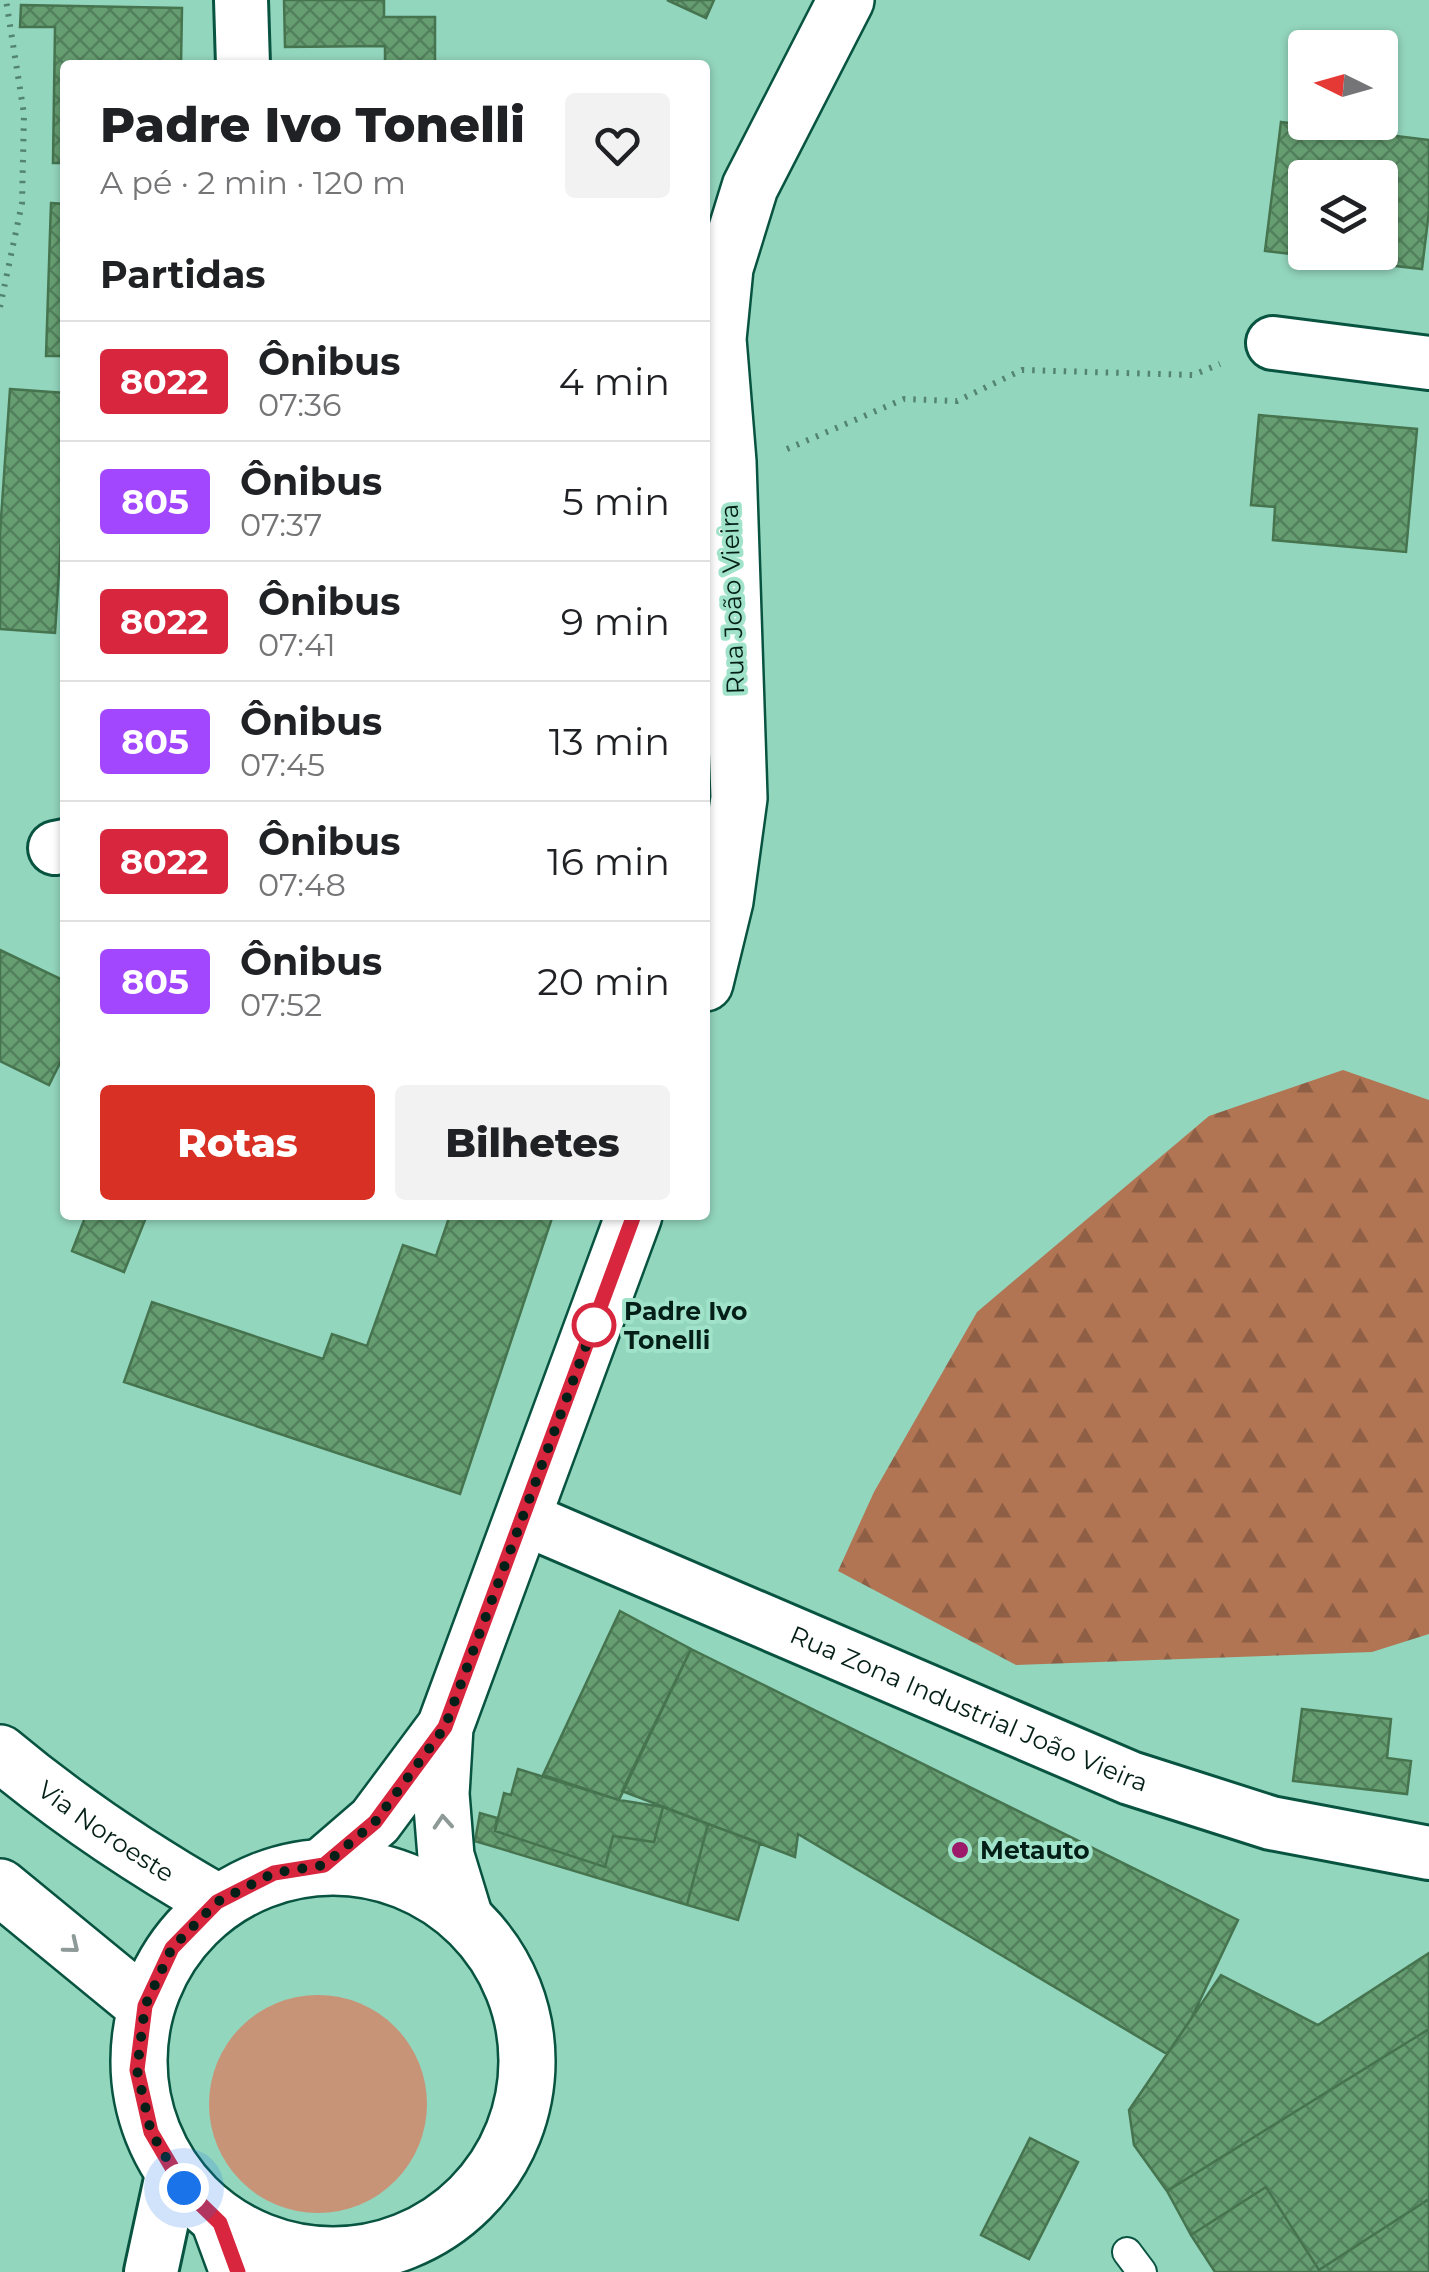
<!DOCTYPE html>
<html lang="pt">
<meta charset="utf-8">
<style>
:root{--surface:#fff;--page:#f2f2f2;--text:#202124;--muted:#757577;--line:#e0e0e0;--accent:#d93025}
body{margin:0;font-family:Montserrat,sans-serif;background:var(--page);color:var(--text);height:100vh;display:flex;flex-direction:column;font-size:38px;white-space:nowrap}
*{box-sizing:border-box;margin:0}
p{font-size:32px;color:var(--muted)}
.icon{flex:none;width:55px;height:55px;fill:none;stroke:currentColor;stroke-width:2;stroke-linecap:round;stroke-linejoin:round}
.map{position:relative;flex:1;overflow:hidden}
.sheet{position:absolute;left:60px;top:60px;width:650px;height:1160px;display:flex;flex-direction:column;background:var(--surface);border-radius:10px;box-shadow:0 2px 8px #0004}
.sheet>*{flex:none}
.badge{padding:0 20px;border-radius:8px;font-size:35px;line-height:65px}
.needle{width:65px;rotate:275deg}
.buttons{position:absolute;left:1288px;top:30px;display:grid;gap:20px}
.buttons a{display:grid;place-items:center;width:110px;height:110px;border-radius:10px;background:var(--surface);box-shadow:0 2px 8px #0004;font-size:50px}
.you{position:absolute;width:50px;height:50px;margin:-25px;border:8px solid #fff;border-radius:50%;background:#1a73e8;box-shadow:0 0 0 15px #1a73e833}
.map>.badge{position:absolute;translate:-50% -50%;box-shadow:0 0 0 5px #fff}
h2{padding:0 40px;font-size:38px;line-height:90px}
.round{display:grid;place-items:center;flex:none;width:105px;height:105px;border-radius:10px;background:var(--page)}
.overview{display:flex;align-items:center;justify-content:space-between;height:170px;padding:0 40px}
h1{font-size:48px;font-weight:800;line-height:75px}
.cta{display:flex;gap:20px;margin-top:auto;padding:20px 40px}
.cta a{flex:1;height:115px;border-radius:10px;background:var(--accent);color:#fff;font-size:40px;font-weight:800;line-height:115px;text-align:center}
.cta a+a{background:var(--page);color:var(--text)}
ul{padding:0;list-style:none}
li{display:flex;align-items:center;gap:30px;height:120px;padding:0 40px;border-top:2px solid var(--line)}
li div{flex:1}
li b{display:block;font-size:38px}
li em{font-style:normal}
li .badge{min-width:110px;font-weight:700;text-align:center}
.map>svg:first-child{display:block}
.green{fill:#c89478}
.forest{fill:url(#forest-firs)}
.building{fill:url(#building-cross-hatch);stroke:#46744f;stroke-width:2.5;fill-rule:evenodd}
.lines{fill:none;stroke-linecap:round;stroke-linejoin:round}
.service-casing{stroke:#085440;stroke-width:32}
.minor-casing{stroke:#085440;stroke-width:58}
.tertiary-casing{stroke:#085440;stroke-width:60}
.secondary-casing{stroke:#085440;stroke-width:60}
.path{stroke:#538473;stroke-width:6;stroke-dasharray:2.5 8;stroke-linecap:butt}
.service{stroke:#fff;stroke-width:28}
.minor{stroke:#fff;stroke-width:52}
.tertiary{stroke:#fff;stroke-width:55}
.secondary{stroke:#fff;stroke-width:55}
.oneway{stroke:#8e9a97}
.line-casing{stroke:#fff;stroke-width:22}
.line{stroke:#d7263d;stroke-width:15}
.walk{stroke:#041f17;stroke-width:10;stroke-dasharray:0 18}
.stop-dot{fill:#fff;stroke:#d7263d;stroke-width:5}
.poi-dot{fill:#9d196a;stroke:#a0e3ca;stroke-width:4}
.labels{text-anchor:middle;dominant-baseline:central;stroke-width:8;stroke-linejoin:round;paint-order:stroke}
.street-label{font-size:25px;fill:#041f17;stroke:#a0e3ca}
.stop-label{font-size:25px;font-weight:bold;fill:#041f17;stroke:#a0e3ca;text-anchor:start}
.poi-label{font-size:25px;font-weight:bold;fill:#041f17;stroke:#a0e3ca;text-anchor:start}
</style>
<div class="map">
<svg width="1429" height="2272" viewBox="0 0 1429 2272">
<defs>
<pattern id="forest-firs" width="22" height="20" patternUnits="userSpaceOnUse" patternTransform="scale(2.5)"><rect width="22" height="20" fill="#b17554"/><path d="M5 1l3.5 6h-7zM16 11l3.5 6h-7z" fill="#8e5f45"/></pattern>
<pattern id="building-cross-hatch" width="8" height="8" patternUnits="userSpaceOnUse" patternTransform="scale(2.5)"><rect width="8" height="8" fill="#669e71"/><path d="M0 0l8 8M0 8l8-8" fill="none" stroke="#52805c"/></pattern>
</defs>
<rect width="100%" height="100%" fill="#93d6be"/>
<path class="green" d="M209 2104a109 109 0 1 1 218 0a109 109 0 1 1-218 0Z"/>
<path class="forest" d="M1343,1070L1429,1100V1634L1372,1652L1016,1665L838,1571L874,1492L977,1312L1209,1116Z"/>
<path class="building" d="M284,0H384V17H435V65H385V46L285,47Z
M667,0H714L706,18Z
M21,5L182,8L181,65H65V163H53L55,27H20Z
M1281,122L1429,140V211L1422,269L1265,251ZM1305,178H1380V252H1305Z
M51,203L65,204V356H46Z
M10,389L65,393V478L55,633L0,629V533Z
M1259,415L1417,429L1406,552L1273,540L1275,507L1251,505Z
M0,950L65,981V1053L49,1085L0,1061Z
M86,1215H147L124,1272L72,1251Z
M450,1215H553L460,1494L124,1382L152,1302L323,1359L332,1334L367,1346L403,1245L436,1256Z
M620,1611L691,1649L619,1800L543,1775Z
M691,1649L1238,1920L1191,2019L1167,2054L798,1834L795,1857L622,1791Z
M1302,1709L1391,1719L1387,1758L1411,1761L1407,1794L1293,1781Z
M518,1769L619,1800L663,1807L654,1842L613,1836L605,1867L495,1831L504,1793L511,1795Z
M663,1807L708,1824L687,1905L475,1841L480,1813L497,1818L495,1831L605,1867L613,1836L654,1842Z
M708,1824L760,1843L738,1920L687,1905Z
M1429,1953V2029L1167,2191L1134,2145L1129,2110L1221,1975L1318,2025Z
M1429,2029V2199L1319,2270L1266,2187L1191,2235L1167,2191Z
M1030,2138L1078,2162L1029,2259L981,2235Z
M1266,2187L1319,2270L1320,2272H1215L1191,2235Z
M1429,2199V2272H1320L1319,2270Z"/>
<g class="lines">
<defs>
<path id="service" d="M1127,2252L1142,2272"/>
<g id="minor">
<path d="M241,0L243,65"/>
<path d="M1273,343L1429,363"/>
<path d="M55,848L65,846"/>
<path id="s1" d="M523,1518L1130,1778L1271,1823L1429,1853"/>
<path d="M151,2272L173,2170"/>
</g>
<path id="tertiary" d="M705,983L725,901L739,798L728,462L718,339L725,268L750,187L846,0
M445,1727L441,1794L446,1856L464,1915
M324,1865L375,1821L445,1727L634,1215
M220,2223L238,2272
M333,2272L359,2255"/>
<g id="secondary">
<path id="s2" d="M0,1753C68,1810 140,1858 217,1902"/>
<circle cx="333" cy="2061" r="194"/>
<path d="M0,1887L145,2006"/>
</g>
</defs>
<use href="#service" class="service-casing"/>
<use href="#minor" class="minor-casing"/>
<use href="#tertiary" class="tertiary-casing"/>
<use href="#secondary" class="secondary-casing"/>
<path class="path" d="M0,307L22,203L24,114L6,0
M787,449L904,399L957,401L1022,370L1193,375L1220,364"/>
<use href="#service" class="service"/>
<use href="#minor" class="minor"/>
<use href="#tertiary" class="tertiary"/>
<use href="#secondary" class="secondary"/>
</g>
<defs><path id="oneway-chevron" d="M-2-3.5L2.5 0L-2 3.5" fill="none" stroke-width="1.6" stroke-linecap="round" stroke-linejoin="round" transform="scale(2.5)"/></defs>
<g class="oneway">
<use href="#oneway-chevron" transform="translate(443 1822) rotate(-94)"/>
<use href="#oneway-chevron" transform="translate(72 1946) rotate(39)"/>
</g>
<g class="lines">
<defs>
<path id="line" d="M238,2272L220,2223L184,2188L151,2132L137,2070L145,2006L172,1948L217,1902L274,1873L324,1865L375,1822L445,1727L634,1215"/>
</defs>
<use href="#line" class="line-casing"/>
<use href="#line" class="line"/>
<path class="walk" d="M184,2188L151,2132L137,2070L145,2006L172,1948L217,1902L274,1873L324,1865L375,1822L445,1727L597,1316L594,1325"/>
</g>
<circle class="stop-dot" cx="594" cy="1325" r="20"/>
<circle class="poi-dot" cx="960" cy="1850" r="10"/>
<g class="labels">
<g class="street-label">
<text transform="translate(732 599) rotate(-92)">Rua João Vieira</text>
<text stroke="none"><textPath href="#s1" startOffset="485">Rua Zona Industrial João Vieira</textPath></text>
<text stroke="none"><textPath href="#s2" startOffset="132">Via Noroeste</textPath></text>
</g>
<g class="stop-label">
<text x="624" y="1311">Padre Ivo<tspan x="624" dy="29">Tonelli</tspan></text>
</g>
<g class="poi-label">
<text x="980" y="1850">Metauto</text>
</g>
</g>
</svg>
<div class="buttons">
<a><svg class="needle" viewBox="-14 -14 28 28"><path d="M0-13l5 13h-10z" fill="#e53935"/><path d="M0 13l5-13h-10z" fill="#757577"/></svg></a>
<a><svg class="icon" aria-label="layers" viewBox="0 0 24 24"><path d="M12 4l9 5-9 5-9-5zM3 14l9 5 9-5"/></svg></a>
</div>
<div class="you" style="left:184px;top:2188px"></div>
<section class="sheet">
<div class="overview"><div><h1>Padre Ivo Tonelli</h1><p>A pé · 2 min · 120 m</p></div><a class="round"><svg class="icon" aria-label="heart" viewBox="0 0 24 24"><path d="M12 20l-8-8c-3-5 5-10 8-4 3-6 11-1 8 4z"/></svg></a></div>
<h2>Partidas</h2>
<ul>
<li><span class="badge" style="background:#d7263d;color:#fff">8022</span><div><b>Ônibus</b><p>07:36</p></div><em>4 min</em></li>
<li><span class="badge" style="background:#a347ff;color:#fff">805</span><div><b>Ônibus</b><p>07:37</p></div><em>5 min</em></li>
<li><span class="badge" style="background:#d7263d;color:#fff">8022</span><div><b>Ônibus</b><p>07:41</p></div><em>9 min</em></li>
<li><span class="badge" style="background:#a347ff;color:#fff">805</span><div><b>Ônibus</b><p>07:45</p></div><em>13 min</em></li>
<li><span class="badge" style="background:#d7263d;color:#fff">8022</span><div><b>Ônibus</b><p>07:48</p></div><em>16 min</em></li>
<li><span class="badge" style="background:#a347ff;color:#fff">805</span><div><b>Ônibus</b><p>07:52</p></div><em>20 min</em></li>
</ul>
<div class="cta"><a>Rotas</a><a>Bilhetes</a></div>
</section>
</div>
